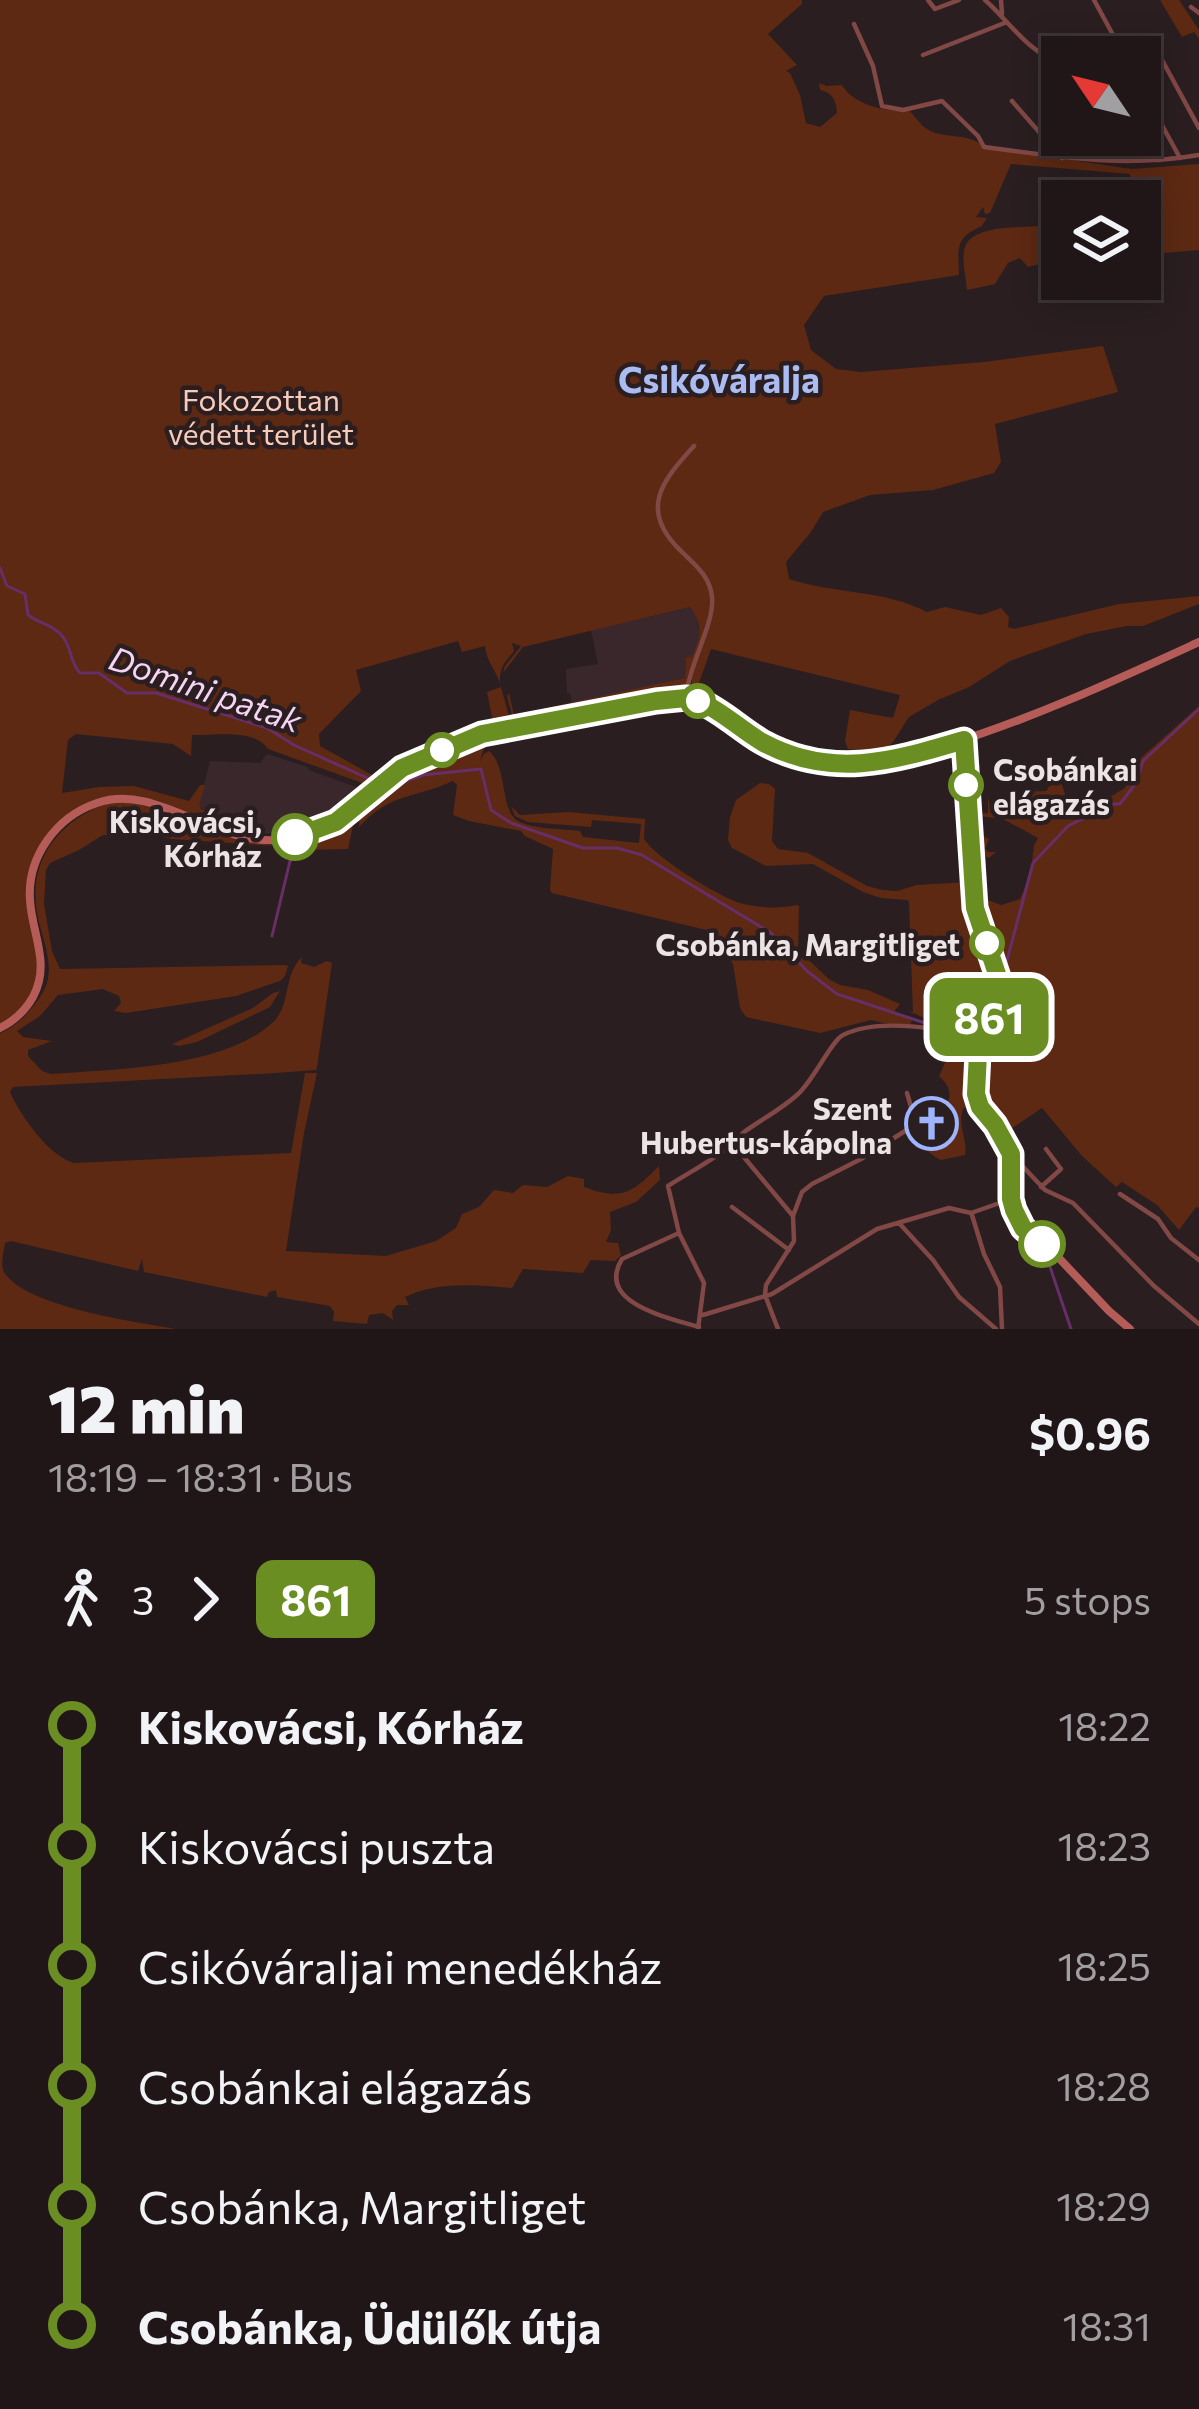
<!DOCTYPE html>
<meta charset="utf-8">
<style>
:root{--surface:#201618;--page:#2d2325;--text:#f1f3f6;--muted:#a29fa2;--line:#3d3537}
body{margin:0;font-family:Commissioner,sans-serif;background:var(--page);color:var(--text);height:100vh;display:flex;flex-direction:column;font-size:45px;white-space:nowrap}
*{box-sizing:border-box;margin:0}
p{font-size:39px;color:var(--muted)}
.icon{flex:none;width:66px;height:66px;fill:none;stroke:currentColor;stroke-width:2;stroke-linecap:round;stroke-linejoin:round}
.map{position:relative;height:1329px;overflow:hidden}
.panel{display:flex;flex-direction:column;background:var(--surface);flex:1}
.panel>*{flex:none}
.badge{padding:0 24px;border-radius:18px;font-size:42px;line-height:78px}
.needle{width:78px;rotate:305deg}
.fabs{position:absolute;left:1041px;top:36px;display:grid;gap:24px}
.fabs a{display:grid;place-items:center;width:120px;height:120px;border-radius:0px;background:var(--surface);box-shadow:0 6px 30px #0003,0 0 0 3px var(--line);font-size:60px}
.map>.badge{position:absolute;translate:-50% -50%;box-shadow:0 0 0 6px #fff}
.legs{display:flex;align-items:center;gap:18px;height:132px;padding:0 48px;font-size:39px}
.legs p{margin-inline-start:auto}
.overview{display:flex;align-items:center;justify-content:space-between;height:204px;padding:0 48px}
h1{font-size:66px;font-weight:800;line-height:90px}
ul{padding:0 48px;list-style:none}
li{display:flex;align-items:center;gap:42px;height:120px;font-size:45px}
li i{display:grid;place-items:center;width:18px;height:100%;margin:0 15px;background:currentColor}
li i::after{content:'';width:30px;height:30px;margin:-15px;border:9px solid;border-radius:50%;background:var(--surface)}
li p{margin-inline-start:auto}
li:first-child i{background:linear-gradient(#0000 50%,currentColor 0)}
li:last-child i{background:linear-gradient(currentColor 50%,#0000 0)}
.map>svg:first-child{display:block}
.built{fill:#39272b}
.green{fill:#5d2913}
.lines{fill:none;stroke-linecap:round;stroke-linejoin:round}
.stream{stroke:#672e67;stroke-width:3}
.street{stroke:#814845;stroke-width:4.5}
.secondary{stroke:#b65c58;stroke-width:8}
.line-1-casing{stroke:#fff;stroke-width:27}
.line-1{stroke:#6b8e23;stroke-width:18}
.stop-1-dot{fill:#fff;stroke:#6b8e23;stroke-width:6}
.labels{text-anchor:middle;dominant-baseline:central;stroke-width:9;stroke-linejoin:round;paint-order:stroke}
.park-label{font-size:30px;fill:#f8cbb9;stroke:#2a1e20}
.stop-label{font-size:30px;font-weight:bold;fill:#ebe3e4;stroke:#2a1e20;text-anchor:end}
.poi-label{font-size:30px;font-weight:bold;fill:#ebe3e4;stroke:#2a1e20;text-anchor:end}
.water-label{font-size:33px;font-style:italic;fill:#f6d4f4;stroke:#2a1e20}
.quarter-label{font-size:36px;font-weight:bold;fill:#abbcf3;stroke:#2a1e20}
</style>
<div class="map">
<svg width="1199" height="1329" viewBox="0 0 1199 1329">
<rect width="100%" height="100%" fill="#2a1e20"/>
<path class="built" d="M691,607L697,615L700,641L692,656L686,659L685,678L571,704V694L567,693L566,669L598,664L591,630Z
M267,754L308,767L309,770L359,788L352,798L327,817L279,832L249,836L235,833V821L198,807L210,761L260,763Z"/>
<path class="green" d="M0,0H802V4L768,34L797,65L786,71L790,73L800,95L806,123L820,127L837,113C836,100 833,93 820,90L819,83L827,86L842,85C854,106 888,112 910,111C912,113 922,126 924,127C942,141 968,131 984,147L1132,169L1199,164V250L1141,255L1140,201H1133L1130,174L1011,164L990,213L985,214L983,207L976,217L987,218C978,231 986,223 972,231C954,241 959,257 959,275L824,296L804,325L811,350L836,369L861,372L984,362L1103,346L1118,392L995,424L1001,462L994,473L933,490L870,495L823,512L811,532L786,562L789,579C834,594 886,590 927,612L945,607L981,615L1001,608L1009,617L1008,627L1014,629L1119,604L1199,596V604L1143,626H1127L1086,634L1010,661L969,687L938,700L909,717L893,742L881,752L848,749L845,741L850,710L893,718L900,695L711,649L699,683L700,689L706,694L722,702L756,730L776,742L839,753L890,754L889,757C844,763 798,759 758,735C736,721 718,699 692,696V680L690,678L686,695L659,698L655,689L653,692L614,698L615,700L647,694L654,698L514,722L507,696L509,693L514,715L685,678L686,658L692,656C701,638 703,623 690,607L523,647L503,673L505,666L521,646L512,643L514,651C505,662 499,668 500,683C496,671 486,660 485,646L462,652L458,641L356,670L361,691L319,734L320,746L372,775L365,784L268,749C254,728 215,736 192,735L191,756L173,744L76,734L68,740L62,793L99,787L134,786L189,801L200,785H205L199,805L201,809L231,820L234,825L233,830C199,823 171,800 136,796C119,794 96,796 82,807C56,825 31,861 31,893C31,916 45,945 43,967C40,994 20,1010 0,1025Z
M1160,0H1179L1199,30V39L1194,32L1182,37Z
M1041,226L1047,234L1044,263L1028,267L1020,258L1008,263L995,284L967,290C966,278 962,263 964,251C968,224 1020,228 1041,226Z
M501,687L511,723L494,727L487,692Z
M675,701L703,705L728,720L726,725L713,715L695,712L632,713L529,730L488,741L490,733Z
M1199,706V1208L1196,1207L1179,1230L1157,1205L1122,1182L1116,1187L1082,1156L1042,1108L1002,1135L978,1097V1060L1001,989L999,970L977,907L988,900L1001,905L1020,899L1030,877L1034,846L1038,838L1003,819L979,816V834L989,839L985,849L989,852H996L989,858L985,856L980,843L977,859L974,802L978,801L979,814L988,813V798L992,813L1013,814L1016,808L1015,792L1046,791L1052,783L1050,775L1053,774L1055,779H1060L1068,803L1098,804L1125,788L1133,765Z
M482,737L485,745L480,761L484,754L489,751C509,768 499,814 520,822C534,829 564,829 580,831L583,837L639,843L641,824L592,820L591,827L528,822L515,816L511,806L520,815L568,812L645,819L644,839C656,858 718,896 740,903C758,908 779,909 797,905L799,906L798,950L830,980L840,985L868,990L900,1004L913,1014L909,902L907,900L881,898L863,892L813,864L766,866L732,848L728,840L730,817L736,800L760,783L769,784L775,789L772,841L778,849L808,853L867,886L882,890L897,891L917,885L968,882V898L988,958V965L994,966L992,991L978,1030C949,1024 923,1023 900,1004L894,1012L912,1020L910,1025L887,1024L871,1020L820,1033L746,1017L740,1008L733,964L706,930L552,893L550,890L553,849L525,836L521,831L469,821L453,815L457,785L453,781C414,799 391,792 359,827L360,808L389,780L402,771L438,758Z
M116,800L162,808L224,836L275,846L172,839L146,834L103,835L79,850L50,863L46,870L44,904L52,951L60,969L285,965L288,966L285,976L280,981L236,996L126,1013L114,1011L121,1003L119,996L103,989L58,995L40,1016L17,1031L23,1037L52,1041L28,1050V1056L42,1071L51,1074C115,1069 221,1068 271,1024C292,1007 282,976 302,957L301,963L314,967L327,961L332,963L317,1067L316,1070L276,1073L13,1087L10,1092C20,1115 50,1158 75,1163L291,1153L305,1073H317L304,1133L286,1251L386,1256L436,1241L456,1228L462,1214L479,1207L494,1190L513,1193L523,1185L547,1187L568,1176L584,1179V1187C622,1201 632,1193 659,1166L660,1180L636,1202L610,1212L611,1230L606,1242L618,1243L621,1255L615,1261L591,1260L583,1273L523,1269L512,1288C477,1285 438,1281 405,1297L409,1305H397L392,1311L393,1320L383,1313L369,1315L367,1324L333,1321L334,1312L330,1306L277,1297L276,1290L269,1292L267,1297L144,1272L142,1259L138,1271L11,1241L5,1243C4,1251 0,1264 4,1272C25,1307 137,1322 176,1329H0V1033C11,1029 22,1020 30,1010C38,1001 46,990 48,978C52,956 40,933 37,912C27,855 65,816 116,800Z
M356,812L348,849L298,850L276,847L279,842L301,843L342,823Z
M280,991L270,1007L197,1042L179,1046L172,1044L253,1008L273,993Z
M959,1039L969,1043C971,1064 965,1084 970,1105L963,1109C957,1127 968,1138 965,1155L941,1160C928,1154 918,1143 916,1128C937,1117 965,1099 939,1076L954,1043Z"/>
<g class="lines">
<path class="stream" d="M0,568L7,586L25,594L28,615C40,624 54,625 63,637C72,649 70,663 80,673H99L127,693H156L267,728L294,745L376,782
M382,785L389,787L423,775L481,769L491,810L511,823L583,848H617L642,855L771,933L807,971L837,994L931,1025L979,1031
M272,936L290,861L297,856
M998,994L1033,863L1068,826L1098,811L1104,804H1120L1136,783L1143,761L1199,709
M978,1042L973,1057L970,1098L1002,1149L1008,1205L1019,1232L1047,1258L1071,1329"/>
<path class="street" d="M928,0L935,9L959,0
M985,0C1009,21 1029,54 1062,63
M1001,0L1002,14
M1094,0L1125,57
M1191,7L1199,13
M854,24L873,66L882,106L903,110L942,101L978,136L984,147C1060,157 1122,168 1199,155
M923,55L1007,22
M1161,58L1199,128
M1140,85L1180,158
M1012,101L1062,158
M1140,126L1160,160
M686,698C688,666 715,623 712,597C710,576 695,565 681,551C638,510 662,481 694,446
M733,1144L793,1216
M1013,1156L1045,1190L1073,1203L1154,1286L1199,1324
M1041,1187L1061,1169L1046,1149
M1120,1194L1158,1219L1171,1238L1199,1260
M732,1207L789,1250
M972,1215L984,1254L1000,1287L1002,1329
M899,1223L933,1260L959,1297L996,1329
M679,1233L622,1259C595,1303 669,1318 699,1327
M765,1295L766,1285L794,1241L793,1216L802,1192L812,1184L861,1159L916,1124L907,1093
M765,1295L778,1329
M703,1315L772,1294L877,1229L949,1208L971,1213L1011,1199
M698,1329L704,1283L679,1233L668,1186C688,1173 712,1161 731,1145C736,1141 740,1136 744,1132C762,1119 782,1109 798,1094C813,1081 832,1040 843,1035C879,1017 943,1029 981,1038"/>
<path class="secondary" d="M963,740L975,908L999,979L976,1062L975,1085L978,1102L1011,1154V1199L1023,1228L1057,1256L1109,1311L1130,1329
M0,1028C14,1021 25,1011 33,997C51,963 32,935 30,900C27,857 56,817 97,803C159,781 217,851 289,839C317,834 341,821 361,803C374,790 386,776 403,767C429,754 459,740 486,732C535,718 597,711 647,702C662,700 678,696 693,699C713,703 730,721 747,732C769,747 795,758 822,762C866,769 905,757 947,745C1034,718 1116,680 1199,642"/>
</g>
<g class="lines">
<defs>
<path id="line-1" d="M295,837L336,822L402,768L482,734L656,701L686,698L699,701C722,711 740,729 762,742C832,780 893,761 964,740L975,908L999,980L978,1053L976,1094L980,1107L995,1125L1011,1154V1199L1014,1210L1023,1228L1042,1244"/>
</defs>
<use href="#line-1" class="line-1-casing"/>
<use href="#line-1" class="line-1"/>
</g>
<defs>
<symbol id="church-ring" viewBox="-11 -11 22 22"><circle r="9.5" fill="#2a1e20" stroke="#9eb4fd" stroke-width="1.5"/><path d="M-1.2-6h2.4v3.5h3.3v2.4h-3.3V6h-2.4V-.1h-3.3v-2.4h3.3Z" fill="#9eb4fd"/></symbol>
</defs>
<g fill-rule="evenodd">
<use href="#church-ring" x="902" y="1094" width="59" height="59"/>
</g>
<g class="stop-1-dot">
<circle cx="698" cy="701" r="15"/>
<circle cx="442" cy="750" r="15"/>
<circle cx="966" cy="785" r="15"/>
<circle cx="295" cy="837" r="21"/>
<circle cx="987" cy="943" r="15"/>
<circle cx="1042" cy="1244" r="21"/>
</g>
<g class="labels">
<g class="park-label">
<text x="261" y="398">Fokozottan<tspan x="261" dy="34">védett terület</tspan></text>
</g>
<g class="stop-label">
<text x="993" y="768" text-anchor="start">Csobánkai<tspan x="993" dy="34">elágazás</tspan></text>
<text x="262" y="820">Kiskovácsi,<tspan x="262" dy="34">Kórház</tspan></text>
<text x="960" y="943">Csobánka, Margitliget</text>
</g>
<g class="poi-label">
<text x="892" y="1107">Szent<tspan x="892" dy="34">Hubertus-kápolna</tspan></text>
</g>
<g class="water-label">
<text transform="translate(206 688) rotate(19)">Domini patak</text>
</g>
<g class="quarter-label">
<text x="719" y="378">Csikóváralja</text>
</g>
</g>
</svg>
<div class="fabs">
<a><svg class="needle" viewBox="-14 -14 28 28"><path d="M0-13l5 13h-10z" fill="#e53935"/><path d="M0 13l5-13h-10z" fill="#a29fa2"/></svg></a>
<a><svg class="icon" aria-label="layers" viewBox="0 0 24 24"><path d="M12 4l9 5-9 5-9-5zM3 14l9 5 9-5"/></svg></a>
</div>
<b class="badge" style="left:989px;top:1017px;background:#6b8e23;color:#fff">861</b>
</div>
<section class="panel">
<div class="overview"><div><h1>12 min</h1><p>18:19 – 18:31 · Bus</p></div><b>$0.96</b></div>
<div class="legs"><svg class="icon" aria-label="walk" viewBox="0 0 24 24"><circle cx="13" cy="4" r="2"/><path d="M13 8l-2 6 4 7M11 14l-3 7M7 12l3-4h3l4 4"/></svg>3<svg class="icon" aria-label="forward" viewBox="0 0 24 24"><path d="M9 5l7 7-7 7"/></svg><b class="badge" style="background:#6b8e23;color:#fff">861</b><p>5 stops</p></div>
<ul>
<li><i style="color:#6b8e23"></i><b>Kiskovácsi, Kórház</b><p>18:22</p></li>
<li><i style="color:#6b8e23"></i><span>Kiskovácsi puszta</span><p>18:23</p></li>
<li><i style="color:#6b8e23"></i><span>Csikóváraljai menedékház</span><p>18:25</p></li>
<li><i style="color:#6b8e23"></i><span>Csobánkai elágazás</span><p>18:28</p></li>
<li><i style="color:#6b8e23"></i><span>Csobánka, Margitliget</span><p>18:29</p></li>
<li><i style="color:#6b8e23"></i><b>Csobánka, Üdülők útja</b><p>18:31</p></li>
</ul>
</section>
